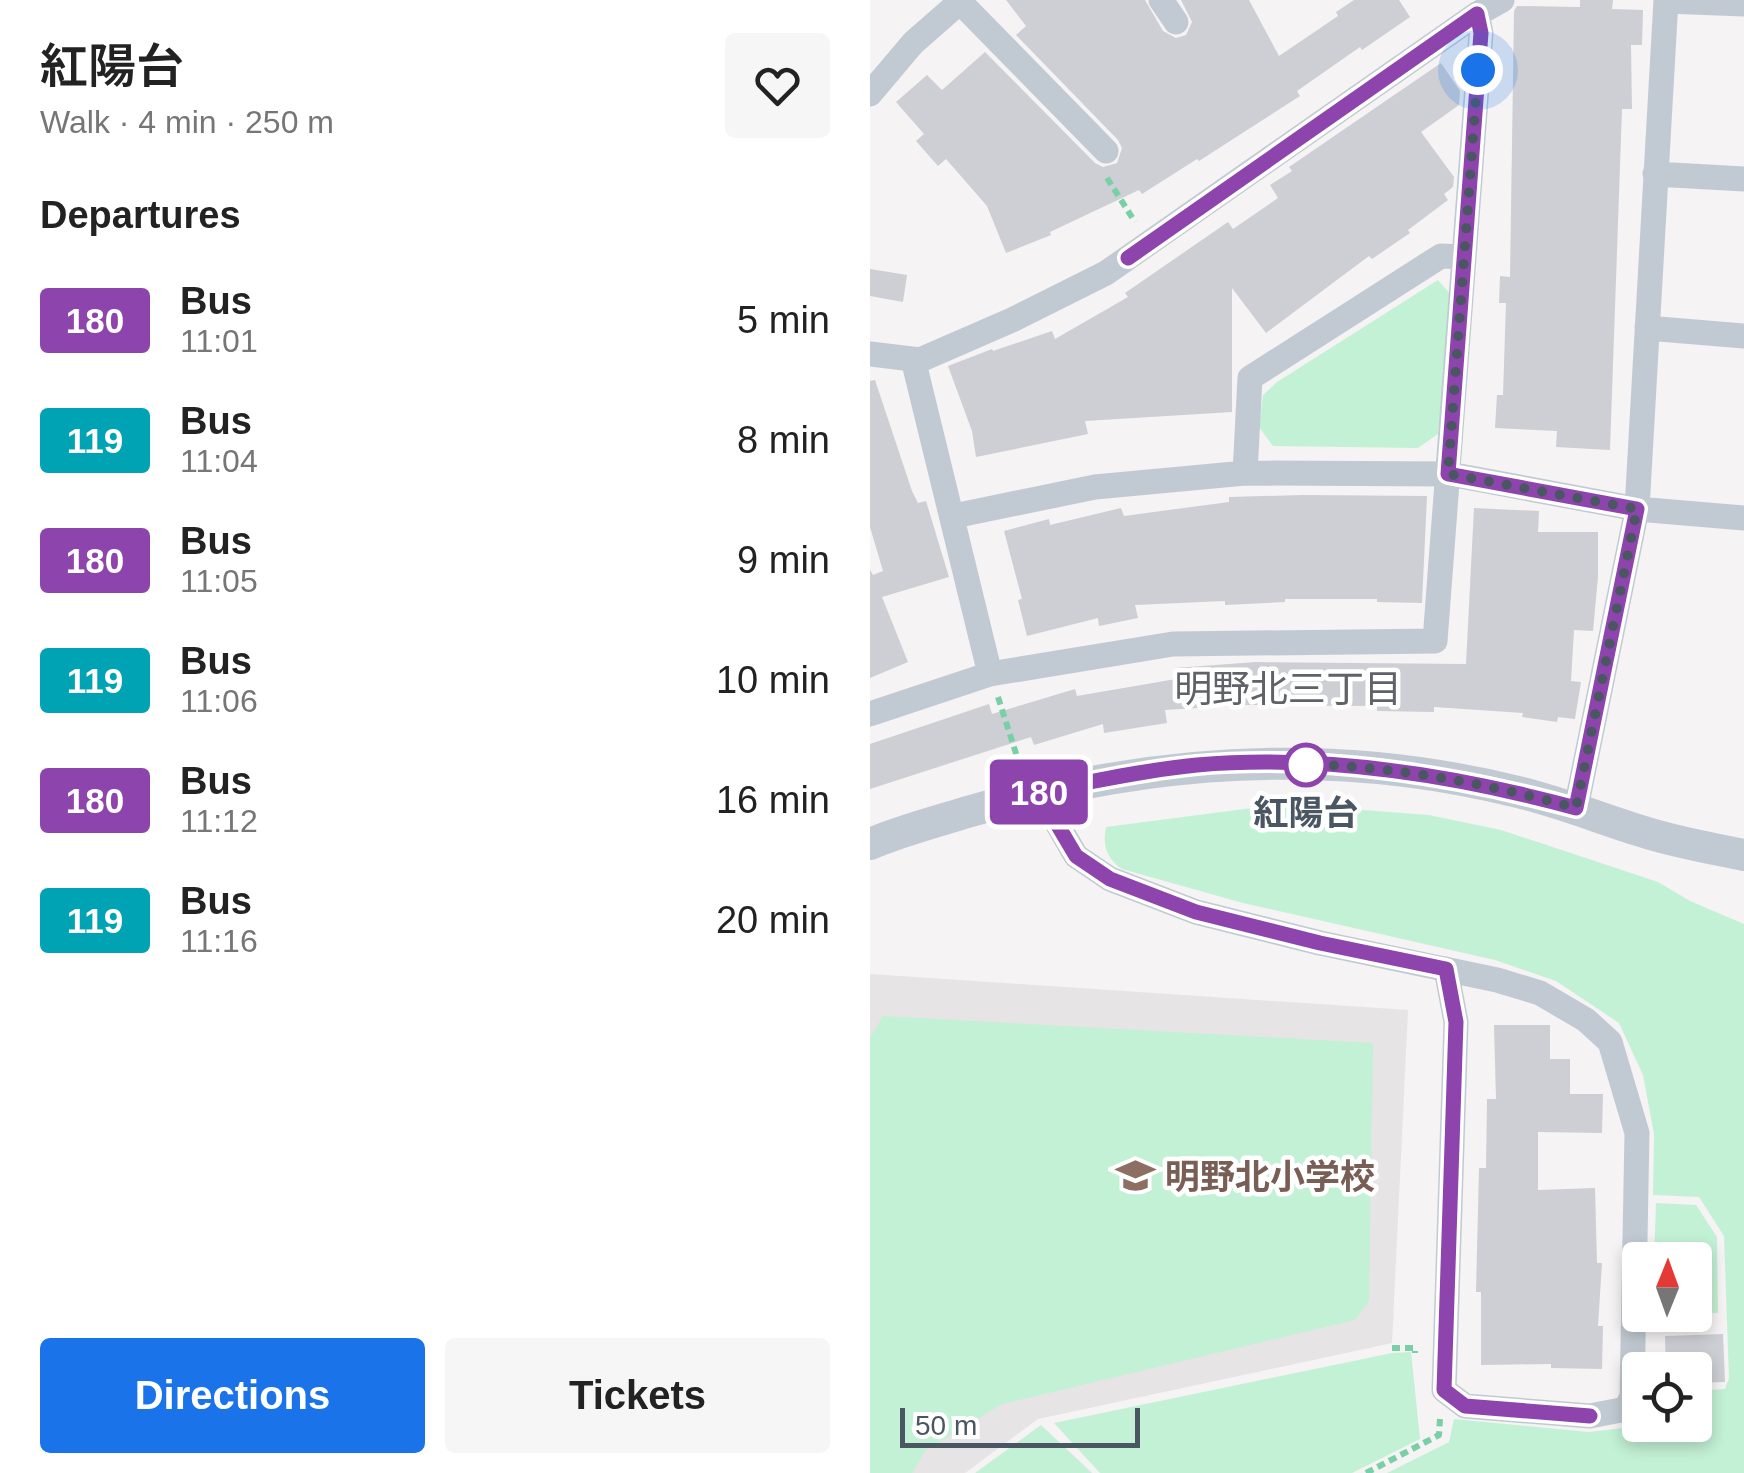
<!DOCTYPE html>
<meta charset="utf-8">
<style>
:root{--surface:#fff;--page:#f6f6f6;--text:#222;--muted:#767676;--accent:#1a73e8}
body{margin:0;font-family:Helvetica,"Noto Sans JP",sans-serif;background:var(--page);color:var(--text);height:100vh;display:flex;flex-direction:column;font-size:38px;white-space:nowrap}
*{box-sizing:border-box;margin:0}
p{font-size:32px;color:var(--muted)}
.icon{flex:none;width:55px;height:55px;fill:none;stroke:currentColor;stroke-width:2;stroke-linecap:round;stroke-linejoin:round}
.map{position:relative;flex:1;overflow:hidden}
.sheet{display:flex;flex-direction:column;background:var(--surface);width:870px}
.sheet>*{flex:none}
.badge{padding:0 20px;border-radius:8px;font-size:35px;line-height:65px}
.needle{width:65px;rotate:1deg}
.controls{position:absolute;left:752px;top:1242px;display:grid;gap:20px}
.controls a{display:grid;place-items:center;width:90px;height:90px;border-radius:10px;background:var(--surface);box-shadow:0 5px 15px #0003;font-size:50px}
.scale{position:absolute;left:30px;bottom:25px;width:240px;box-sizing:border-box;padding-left:10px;border:5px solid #4a5661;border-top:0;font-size:28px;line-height:35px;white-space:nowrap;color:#4a5661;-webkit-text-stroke:8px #fff;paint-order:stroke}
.you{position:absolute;width:50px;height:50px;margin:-25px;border:8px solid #fff;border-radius:50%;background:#1a73e8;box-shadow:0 0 0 15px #1a73e833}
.map>.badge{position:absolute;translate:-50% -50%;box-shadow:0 0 0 5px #fff}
h2{padding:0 40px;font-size:38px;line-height:90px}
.round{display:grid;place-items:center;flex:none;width:105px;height:105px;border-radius:10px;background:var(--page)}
.headline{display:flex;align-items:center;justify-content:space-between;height:170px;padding:0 40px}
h1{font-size:48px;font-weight:600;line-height:75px}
.action{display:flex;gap:20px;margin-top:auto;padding:20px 40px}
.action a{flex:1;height:115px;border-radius:10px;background:var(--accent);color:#fff;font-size:40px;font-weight:600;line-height:115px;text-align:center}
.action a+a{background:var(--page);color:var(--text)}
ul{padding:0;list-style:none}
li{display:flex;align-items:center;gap:30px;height:120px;padding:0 40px}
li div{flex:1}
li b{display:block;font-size:38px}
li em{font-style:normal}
li .badge{min-width:110px;font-weight:700;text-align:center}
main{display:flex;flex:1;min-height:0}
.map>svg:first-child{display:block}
.education{fill:#e6e4e5}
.green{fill:#c3f1d5}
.building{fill:#cdcfd5}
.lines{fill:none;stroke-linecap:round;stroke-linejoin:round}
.path{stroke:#7ad0a6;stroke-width:6;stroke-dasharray:8 5;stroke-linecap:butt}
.minor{stroke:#c1cad2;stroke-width:25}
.tertiary{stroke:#c1cad2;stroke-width:32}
.line-casing{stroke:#fff;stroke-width:22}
.line{stroke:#8e44ad;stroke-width:15}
.walk{stroke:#4a5661;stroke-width:10;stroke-dasharray:0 18}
.stop-dot{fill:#fff;stroke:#8e44ad;stroke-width:5}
.labels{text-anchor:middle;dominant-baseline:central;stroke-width:9;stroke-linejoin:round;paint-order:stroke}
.stop-label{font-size:35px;font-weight:bold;fill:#4a5661;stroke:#fff}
.education-label{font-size:35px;font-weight:bold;fill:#785e54;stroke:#fff;text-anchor:start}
.neighbourhood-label{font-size:38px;fill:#5f6368;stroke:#fff}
</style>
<main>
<section class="sheet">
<div class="headline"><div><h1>紅陽台</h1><p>Walk · 4 min · 250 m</p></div><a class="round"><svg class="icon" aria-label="heart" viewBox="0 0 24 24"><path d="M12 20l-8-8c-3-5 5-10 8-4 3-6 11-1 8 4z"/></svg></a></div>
<h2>Departures</h2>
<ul>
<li><span class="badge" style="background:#8e44ad;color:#fff">180</span><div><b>Bus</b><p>11:01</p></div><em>5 min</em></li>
<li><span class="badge" style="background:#00a3b4;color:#fff">119</span><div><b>Bus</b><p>11:04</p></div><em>8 min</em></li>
<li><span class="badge" style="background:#8e44ad;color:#fff">180</span><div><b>Bus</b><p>11:05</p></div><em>9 min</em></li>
<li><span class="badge" style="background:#00a3b4;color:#fff">119</span><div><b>Bus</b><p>11:06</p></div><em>10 min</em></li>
<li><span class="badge" style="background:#8e44ad;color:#fff">180</span><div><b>Bus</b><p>11:12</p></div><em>16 min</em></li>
<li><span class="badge" style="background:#00a3b4;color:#fff">119</span><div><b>Bus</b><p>11:16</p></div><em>20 min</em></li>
</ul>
<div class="action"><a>Directions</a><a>Tickets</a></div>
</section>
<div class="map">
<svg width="874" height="1473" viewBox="0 0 874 1473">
<rect width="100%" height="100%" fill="#f5f3f3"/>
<path class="education" d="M0,974L538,1010L522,1343L168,1419L95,1473H0Z"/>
<path class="green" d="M568,280L582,296L568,434L548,448L403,446L389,427L393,395L407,382Z
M390,807H454L559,815L631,830L788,882L820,901L874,924V1473H517L579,1442L584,1419L719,1432L780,1425H825V1391L855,1389L859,1378L854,1236L829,1197L783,1195L784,1134L773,1075L749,1023L686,981L625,960L373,903L252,869C237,859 232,845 236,827Z
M13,1016L503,1043L499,1301L485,1320L132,1404L56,1450L42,1473H0V1038Z
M786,1203L826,1205L847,1237L848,1313H825V1260H784Z
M541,1352L550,1439L482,1473H230L184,1423L522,1353Z
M171,1425L222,1473H105Z"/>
<path class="building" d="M136,0H275L293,31L306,38L316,35L322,22L311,0H379L409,56L468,16L466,12L484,0H529L540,17L492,50L490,47L427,91L430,96L329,161L327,159L272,194L269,190L180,232L181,235L136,253L117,206L76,159L68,166L46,141L54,134L26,102L57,75L72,90L115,52L225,163L233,167L247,163L252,148L248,140L146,35L156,26Z
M710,0H743L742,9L773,10L772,45H761L762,109H752L740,450L686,447L687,431L625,428L627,395H633L636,303H629L630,276L640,277L644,11L647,6L710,7Z
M571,63L590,91L589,105L551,132L584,177L583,187L574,194L578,200L538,230L540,233L502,259L499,256L396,333L362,288V412L215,421L218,434L106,457L102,431L78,366L122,349L123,351L182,331L185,339L258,297L255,293L358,222L363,229L408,198L400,185L422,171L419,167Z
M0,269L37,275L33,302L0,296Z
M5,380L42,491L48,503L56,501L79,577L12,597L38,662L0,678V570L3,575L13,571L0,527V381Z
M433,495L557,496L552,603L507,602V599H415V602L355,605V601L265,605L268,618L229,626L228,618L157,636L148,600L152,599L134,531L179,519L180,525L251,508L254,516L359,502V497Z
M604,508L669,511L668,532H728V577L723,631L704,630L701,681L711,682L705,719L688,717L687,722L652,717L653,713L564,707V712L507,711V706L376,705L295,710L297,723L234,733L233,724L164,745L161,737L0,789V744L119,704L122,714L205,689L207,696L306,679L305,668L386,662L596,664Z
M624,1025H680V1059H700V1094H733L732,1133L668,1132V1190L725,1188L727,1263H732L728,1326H733L732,1369L681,1368V1364L611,1365V1292H606L609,1168H616L617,1099H626Z
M853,1334L855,1382L825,1383V1370H796L795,1336Z"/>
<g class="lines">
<path class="path" d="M237,178L265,222
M128,697L150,766
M522,1348H545V1353
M496,1473L569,1435L570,1419"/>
<path class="minor" d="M291,0L306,22
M796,1L874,4
M90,2L236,151
M607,14L632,0
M0,94L43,43L92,0
M785,174L874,179
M777,328L874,336
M0,354L50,360L142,320L236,273L607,14L611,33L565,641L303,644L120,674L0,714
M43,359L120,674
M375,473L380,378L571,256L594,257
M84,516L225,487L375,473L579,474L767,509L874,518
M169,792L206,856L240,879L326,912L450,943L627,980L670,993L716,1020L740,1042L767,1133L762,1396L756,1409L720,1416L595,1406L574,1390L586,1022L576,969
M706,808L767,509L796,0"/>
<path class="tertiary" d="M0,844C30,831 62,823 94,813C275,759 463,746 648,792C690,802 729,818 771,831C804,842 840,848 874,855"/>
</g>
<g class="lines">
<defs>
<path id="line" d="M258,258L607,14L611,33L578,474L767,509L706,808C584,775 454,754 327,765C274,770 221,782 168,792L206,856L240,879L326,912L450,943L576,969L586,1022L574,1390L595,1406L720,1416"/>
</defs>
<use href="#line" class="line-casing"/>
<use href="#line" class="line"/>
<path class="walk" d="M436,765L432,764C526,767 616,783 706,808L767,509L578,474L608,70"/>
</g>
<defs>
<symbol id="school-bare" viewBox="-9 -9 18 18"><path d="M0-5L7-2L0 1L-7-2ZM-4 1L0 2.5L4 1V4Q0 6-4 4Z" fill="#8d6e63" stroke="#fff" stroke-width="2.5" paint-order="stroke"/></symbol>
</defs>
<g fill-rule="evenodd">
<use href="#school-bare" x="238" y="1148" width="55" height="55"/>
</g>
<circle class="stop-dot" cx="436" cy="765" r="20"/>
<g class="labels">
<g class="stop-label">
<text x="436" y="812">紅陽台</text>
</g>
<g class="education-label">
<text x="295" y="1176">明野北小学校</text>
</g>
<g class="neighbourhood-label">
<text x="418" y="689">明野北三丁目</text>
</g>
</g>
</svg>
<div class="controls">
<a><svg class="needle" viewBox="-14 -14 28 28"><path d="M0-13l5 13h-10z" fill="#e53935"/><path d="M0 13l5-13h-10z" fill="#767676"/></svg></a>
<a><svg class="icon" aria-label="locate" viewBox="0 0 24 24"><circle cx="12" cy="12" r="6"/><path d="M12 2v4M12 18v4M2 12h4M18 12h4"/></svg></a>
</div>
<div class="scale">50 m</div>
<div class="you" style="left:608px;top:70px"></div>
<b class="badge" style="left:169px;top:792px;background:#8e44ad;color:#fff">180</b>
</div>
</main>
